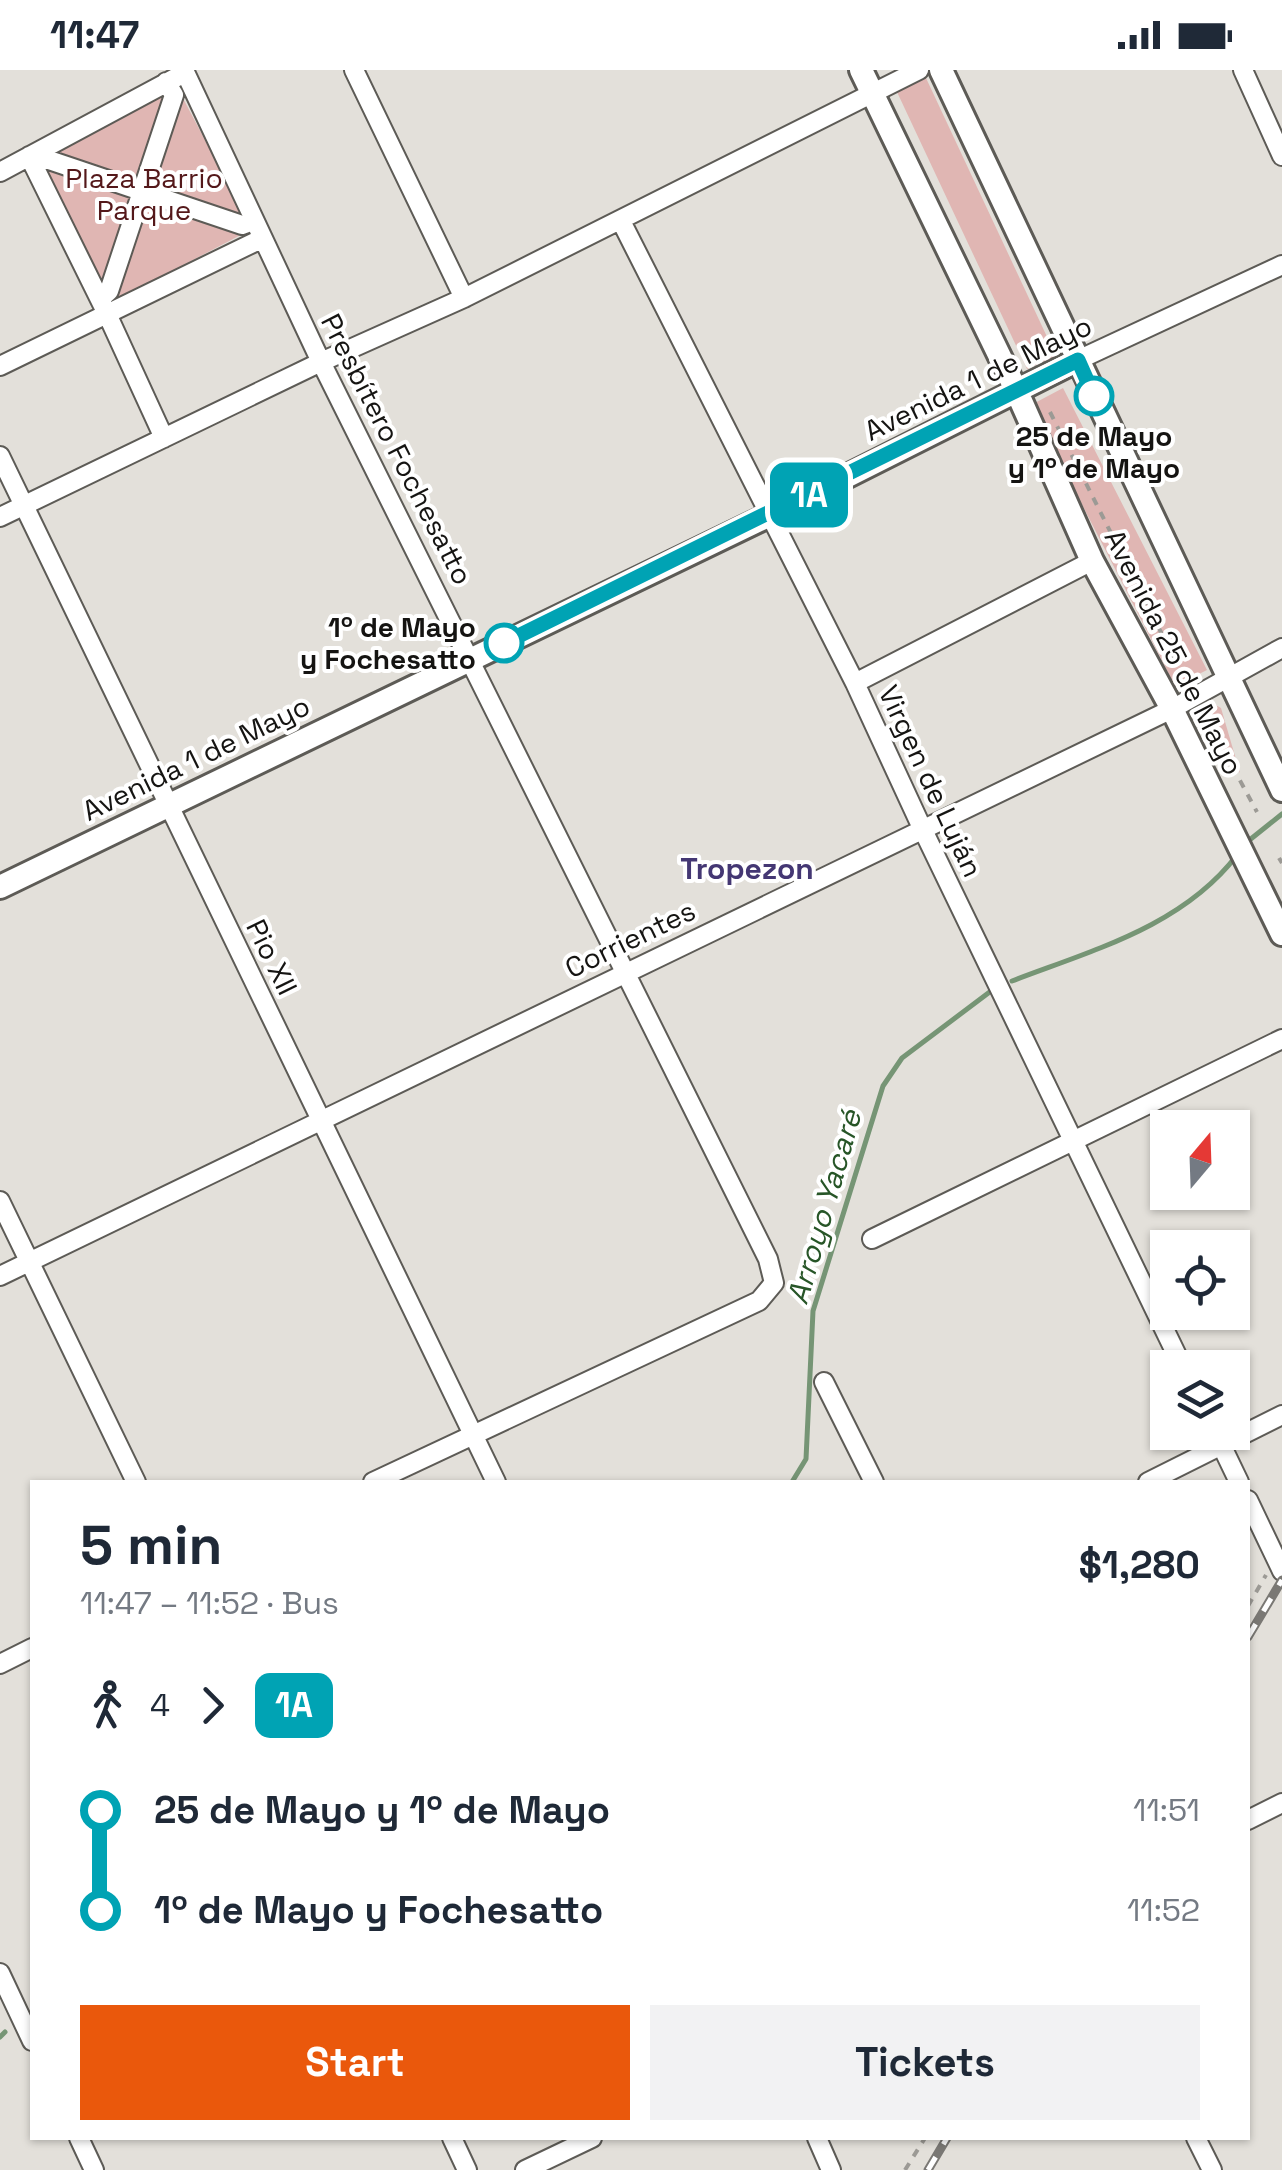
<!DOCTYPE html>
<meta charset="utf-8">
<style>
:root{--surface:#fff;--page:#f2f2f3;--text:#1f2937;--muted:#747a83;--accent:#ea580c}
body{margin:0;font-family:"Space Grotesk",sans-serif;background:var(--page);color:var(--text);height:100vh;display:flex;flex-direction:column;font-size:38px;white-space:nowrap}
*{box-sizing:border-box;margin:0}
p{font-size:32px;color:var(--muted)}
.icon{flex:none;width:55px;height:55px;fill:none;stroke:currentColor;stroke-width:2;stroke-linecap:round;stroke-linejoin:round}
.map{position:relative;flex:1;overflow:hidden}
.side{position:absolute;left:30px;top:1410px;width:1220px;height:660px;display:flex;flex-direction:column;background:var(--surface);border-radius:0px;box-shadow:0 2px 8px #0004}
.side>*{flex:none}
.badge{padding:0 20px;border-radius:15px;font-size:35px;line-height:65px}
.needle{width:65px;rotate:19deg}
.fabs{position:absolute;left:1150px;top:1040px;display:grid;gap:20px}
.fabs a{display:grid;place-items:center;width:100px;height:100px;border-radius:0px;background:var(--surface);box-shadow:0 2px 8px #0004;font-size:50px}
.map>.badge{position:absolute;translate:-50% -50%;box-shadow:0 0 0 5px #fff}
.legs{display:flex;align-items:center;gap:15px;height:110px;padding:0 50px;font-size:32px}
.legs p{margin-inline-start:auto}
.overview{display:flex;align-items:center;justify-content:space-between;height:170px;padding:0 50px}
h1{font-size:55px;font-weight:700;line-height:75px}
.cta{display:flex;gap:20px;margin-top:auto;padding:20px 50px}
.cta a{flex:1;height:115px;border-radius:0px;background:var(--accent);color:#fff;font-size:40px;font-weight:700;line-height:115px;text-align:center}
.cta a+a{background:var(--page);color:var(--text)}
ul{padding:0 50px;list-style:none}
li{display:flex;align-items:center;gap:35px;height:100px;font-size:38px}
li i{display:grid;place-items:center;width:15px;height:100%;margin:0 12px;background:currentColor}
li i::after{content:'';width:25px;height:25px;margin:-12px;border:8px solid;border-radius:50%;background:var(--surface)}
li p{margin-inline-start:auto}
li:first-child i{background:linear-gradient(#0000 50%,currentColor 0)}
li:last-child i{background:linear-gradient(currentColor 50%,#0000 0)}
.status{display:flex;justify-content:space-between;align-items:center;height:70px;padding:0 50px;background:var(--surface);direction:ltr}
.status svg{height:28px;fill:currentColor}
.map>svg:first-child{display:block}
.green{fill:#e0b6b3}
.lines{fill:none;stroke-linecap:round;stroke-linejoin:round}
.stream{stroke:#769575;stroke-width:5}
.minor-casing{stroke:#5d5b56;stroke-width:22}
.major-casing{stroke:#5d5b56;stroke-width:28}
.path{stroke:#9c9a95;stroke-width:4;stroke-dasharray:8 8;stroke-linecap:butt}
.minor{stroke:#fff;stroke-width:18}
.major{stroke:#fff;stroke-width:22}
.rail-casing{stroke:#7a7874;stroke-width:9}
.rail{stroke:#fff;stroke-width:5;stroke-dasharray:15;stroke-linecap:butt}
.line-1-casing{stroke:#fff;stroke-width:22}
.line-1{stroke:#00a3b4;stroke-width:15}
.stop-1-dot{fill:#fff;stroke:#00a3b4;stroke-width:5}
.labels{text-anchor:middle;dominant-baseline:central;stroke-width:8;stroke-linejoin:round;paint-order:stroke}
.park-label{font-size:28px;fill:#54181a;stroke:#fff}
.street-label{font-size:28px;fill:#151412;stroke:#fff}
.stop-label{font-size:28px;font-weight:bold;fill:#151412;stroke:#fff}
.neighbourhood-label{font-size:30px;font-weight:bold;fill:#443773;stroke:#fff}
.water-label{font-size:30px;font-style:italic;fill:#275527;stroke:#fff}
</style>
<div class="status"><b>11:47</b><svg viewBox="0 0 49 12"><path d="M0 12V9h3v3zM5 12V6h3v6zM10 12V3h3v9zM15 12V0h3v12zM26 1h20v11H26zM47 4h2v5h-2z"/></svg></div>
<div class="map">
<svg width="1282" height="2100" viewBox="0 0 1282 2100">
<rect width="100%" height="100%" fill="#e3e0da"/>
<path class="green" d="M926,8L1056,286L1027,299L897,22Z
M177,17L252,159L111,233L36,90Z
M1063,318L1207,600L1175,616L1031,335Z
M1212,633L1221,638L1240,703L1197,649L1200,638Z"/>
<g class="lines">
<path class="stream" d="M1247,772L1282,744
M1012,911C1093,880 1183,856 1237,785
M792,1412L806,1389L813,1241L883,1016L902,988L991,921
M0,1967L5,1962"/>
<defs>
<path id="minor" d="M184,0L321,292L768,1189L774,1213L759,1231L373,1412
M354,0L464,228
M1243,0L1282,86
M41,80L46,89L242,155L253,151
M29,86L108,246L164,368
M0,102L177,7
M621,151L855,613L922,758L1183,1298
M100,229L109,221L174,25L166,12
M1078,290L1282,195
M0,296L261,169
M0,386L496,1412
M0,447L321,292L464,228L919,0
M855,613L1092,491
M0,1131L136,1412
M872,1169L1282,969
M0,1206L1172,639L1282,578
M824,1312L874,1412
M1215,1362L1239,1412
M1148,1412L1282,1345
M1248,1430L1282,1501
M0,1594L32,1578
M1248,1750L1282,1733
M0,1903L32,1971
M79,2068L94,2100
M452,2068L467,2100
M817,2068L831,2100
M1196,2068L1212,2100
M525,2100L592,2068"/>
<path id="major" d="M861,0L1017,322L1092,491L1172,639L1282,864
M941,0L1282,720
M0,817L770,445L1078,290"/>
</defs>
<use href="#minor" class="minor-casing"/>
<use href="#major" class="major-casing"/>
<path class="path" d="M1050,342L1185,610
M1202,640L1257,742
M1279,788L1282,793
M1248,1536L1266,1505
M905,2100L925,2068"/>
<use href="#minor" class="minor"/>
<use href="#major" class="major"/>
<defs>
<path id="rail" d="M1248,1567L1282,1510
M928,2100L947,2068"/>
</defs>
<use href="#rail" class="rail-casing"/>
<use href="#rail" class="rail"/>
</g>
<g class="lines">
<defs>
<path id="line-1" d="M504,573L1078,290L1094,326"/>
</defs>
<use href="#line-1" class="line-1-casing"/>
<use href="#line-1" class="line-1"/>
</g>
<g class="stop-1-dot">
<circle cx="1094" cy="326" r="18"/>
<circle cx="504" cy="573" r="18"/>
</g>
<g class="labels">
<g class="park-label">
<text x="144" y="108">Plaza Barrio<tspan x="144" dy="32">Parque</tspan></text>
</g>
<g class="street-label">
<text transform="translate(978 308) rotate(-26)">Avenida 1 de Mayo</text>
<text transform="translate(397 379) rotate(63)">Presbítero Fochesatto</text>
<text transform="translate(1174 582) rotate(63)">Avenida 25 de Mayo</text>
<text transform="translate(196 688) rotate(-26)">Avenida 1 de Mayo</text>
<text transform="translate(931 711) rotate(65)">Virgen de Luján</text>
<text transform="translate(630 869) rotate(-26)">Corrientes</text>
<text transform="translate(272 887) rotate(64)">Pio XII</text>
</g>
<g class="stop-label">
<text x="1094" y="366">25 de Mayo<tspan x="1094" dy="32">y 1º de Mayo</tspan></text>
<text x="476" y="557" text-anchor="end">1º de Mayo<tspan x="476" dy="32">y Fochesatto</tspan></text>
</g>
<g class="neighbourhood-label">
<text x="747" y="798">Tropezon</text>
</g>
<g class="water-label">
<text transform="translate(824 1137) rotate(-74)">Arroyo Yacaré</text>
</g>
</g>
</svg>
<div class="fabs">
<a><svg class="needle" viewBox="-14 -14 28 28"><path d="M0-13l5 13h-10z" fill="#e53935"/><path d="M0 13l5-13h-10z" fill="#747a83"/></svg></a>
<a><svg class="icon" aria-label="locate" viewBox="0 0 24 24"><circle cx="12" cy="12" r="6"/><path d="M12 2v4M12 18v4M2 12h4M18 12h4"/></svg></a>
<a><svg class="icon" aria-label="layers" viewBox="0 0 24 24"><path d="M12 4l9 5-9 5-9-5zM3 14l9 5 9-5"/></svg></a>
</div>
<b class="badge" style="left:809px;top:425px;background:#00a3b4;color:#fff">1A</b>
<section class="side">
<div class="overview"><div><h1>5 min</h1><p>11:47 – 11:52 · Bus</p></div><b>$1,280</b></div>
<div class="legs"><svg class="icon" aria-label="walk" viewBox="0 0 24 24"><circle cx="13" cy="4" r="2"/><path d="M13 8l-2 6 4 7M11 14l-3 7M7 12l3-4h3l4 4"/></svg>4<svg class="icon" aria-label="forward" viewBox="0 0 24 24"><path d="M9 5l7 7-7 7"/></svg><b class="badge" style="background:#00a3b4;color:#fff">1A</b></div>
<ul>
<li><i style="color:#00a3b4"></i><b>25 de Mayo y 1º de Mayo</b><p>11:51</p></li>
<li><i style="color:#00a3b4"></i><b>1º de Mayo y Fochesatto</b><p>11:52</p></li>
</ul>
<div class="cta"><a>Start</a><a>Tickets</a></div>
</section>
</div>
